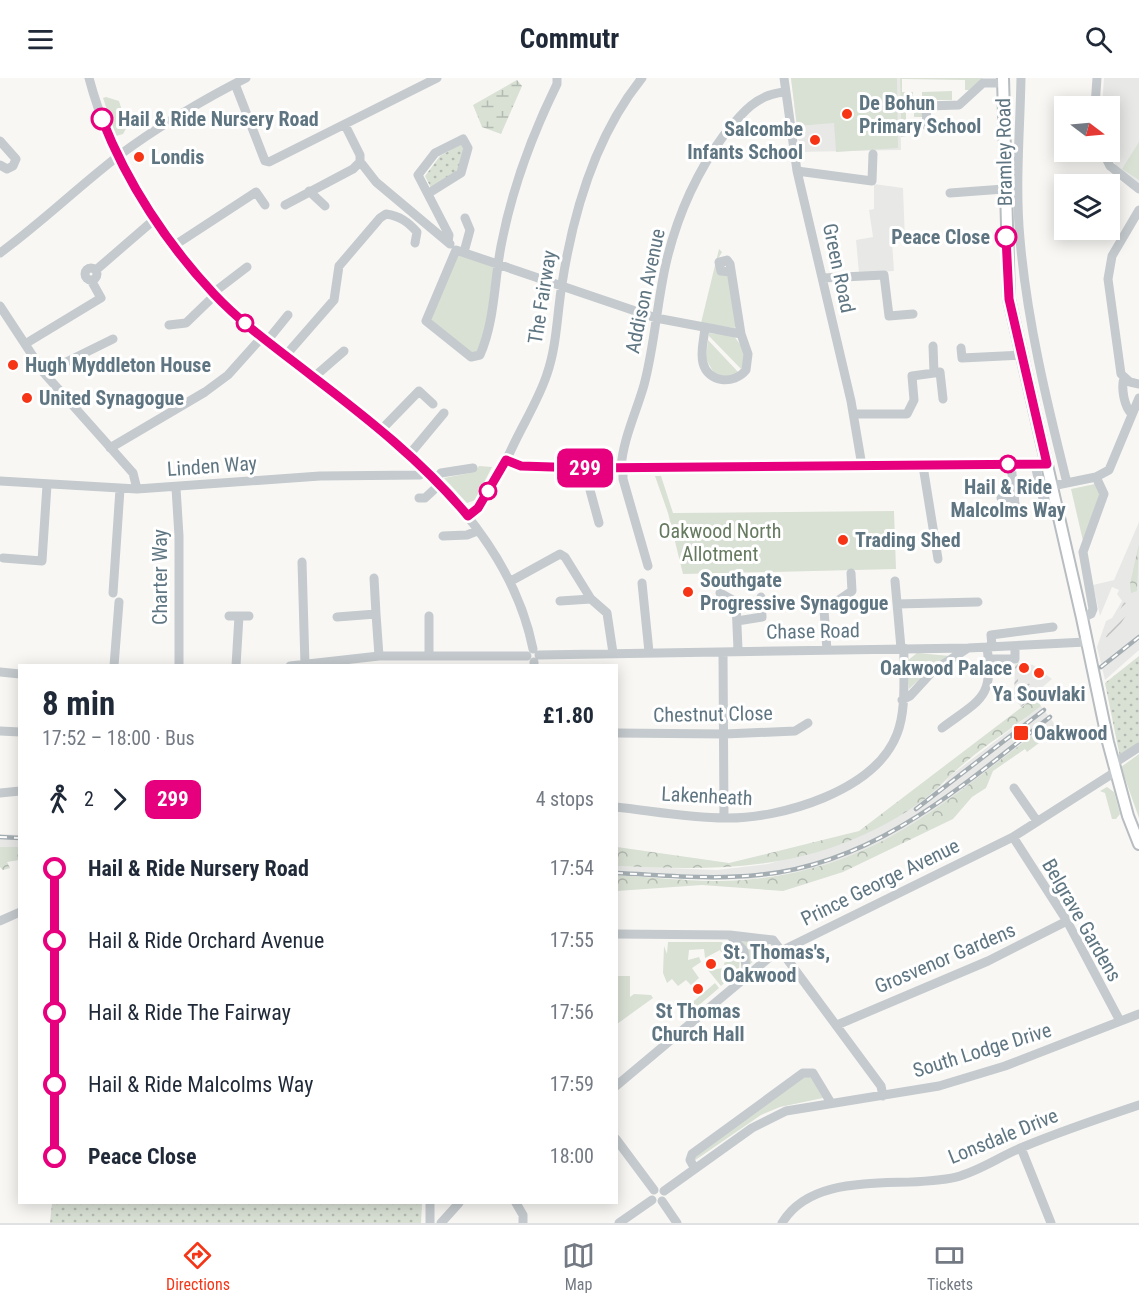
<!DOCTYPE html>
<meta charset="utf-8">
<style>
:root{--surface:#fff;--page:#f6f6f7;--text:#1f2937;--muted:#747a83;--line:#e0e1e3;--accent:#f53516}
body{margin:0;font-family:"Roboto Condensed",sans-serif;background:var(--page);color:var(--text);height:100vh;display:flex;flex-direction:column;font-size:22px;white-space:nowrap}
*{box-sizing:border-box;margin:0}
p{font-size:20px;color:var(--muted)}
.icon{flex:none;width:33px;height:33px;fill:none;stroke:currentColor;stroke-width:2;stroke-linecap:round;stroke-linejoin:round}
.map{position:relative;flex:1;overflow:hidden}
.side{position:absolute;left:18px;top:586px;width:600px;height:540px;display:flex;flex-direction:column;background:var(--surface);border-radius:0px;box-shadow:0 3px 15px #0003}
.side>*{flex:none}
.badge{padding:0 12px;border-radius:9px;font-size:21px;line-height:39px}
.needle{width:39px;rotate:106deg}
.controls{position:absolute;left:1054px;top:18px;display:grid;gap:12px}
.controls a{display:grid;place-items:center;width:66px;height:66px;border-radius:0px;background:var(--surface);box-shadow:0 3px 15px #0003;font-size:30px}
.map>.badge{position:absolute;translate:-50% -50%;box-shadow:0 0 0 3px #fff}
.legs{display:flex;align-items:center;gap:9px;height:66px;padding:0 24px;font-size:20px}
.legs p{margin-inline-start:auto}
.head{display:flex;align-items:center;justify-content:space-between;height:102px;padding:0 24px}
h1{font-size:33px;font-weight:700;line-height:45px}
ul{padding:0 24px;list-style:none}
li{display:flex;align-items:center;gap:21px;height:72px;font-size:22px}
li i{display:grid;place-items:center;width:9px;height:100%;margin:0 8px;background:currentColor}
li i::after{content:'';width:15px;height:15px;margin:-8px;border:4px solid;border-radius:50%;background:var(--surface)}
li p{margin-inline-start:auto}
li:first-child i{background:linear-gradient(#0000 50%,currentColor 0)}
li:last-child i{background:linear-gradient(currentColor 50%,#0000 0)}
header{display:flex;justify-content:space-between;align-items:center;height:78px;padding:0 24px;background:var(--surface);font-size:27px;font-weight:700}
.dock{display:flex;justify-content:space-around;align-items:center;height:84px;border-top:2px solid var(--line);background:var(--surface);font-size:16px;color:var(--muted)}
.dock a{display:grid;justify-items:center;gap:3px}
.dock .selected{color:var(--accent)}
.map>svg:first-child{display:block}
.built{fill:#e8e9e7}
.industrial{fill:url(#industrial-furrows)}
.green{fill:#d9e0d4}
.forest{fill:url(#forest-crowns)}
.wetland{fill:url(#wetland-marsh)}
.park{fill:url(#park-dots)}
.lines{fill:none;stroke-linecap:round;stroke-linejoin:round}
.major-casing{stroke:#b7bdc0;stroke-width:14}
.minor{stroke:#c4cacd;stroke-width:9}
.major{stroke:#fff;stroke-width:10}
.rail-casing{stroke:#a4adb2;stroke-width:4.5}
.rail{stroke:#fff;stroke-width:2;stroke-dasharray:7;stroke-linecap:butt}
.line-1-casing{stroke:#fff;stroke-width:14}
.line-1{stroke:#e6007e;stroke-width:9}
.poi-dot{fill:#f53516;stroke:#fff;stroke-width:2}
.stop-1-dot{fill:#fff;stroke:#e6007e;stroke-width:3}
.labels{text-anchor:middle;dominant-baseline:central;stroke-width:6;stroke-linejoin:round;paint-order:stroke}
.poi-label{font-size:20px;font-weight:bold;fill:#5f7682;stroke:#fff;text-anchor:start}
.stop-label{font-size:20px;font-weight:bold;fill:#5f7682;stroke:#fff;text-anchor:start}
.street-label{font-size:20px;fill:#5f7682;stroke:#fff}
.park-label{font-size:20px;fill:#667a5f;stroke:#fff}
</style>
<header><svg class="icon" aria-label="menu" viewBox="0 0 24 24"><path d="M4 6h16M4 12h16M4 18h16"/></svg>Commutr<svg class="icon" aria-label="search" viewBox="0 0 24 24"><circle cx="10" cy="10" r="6"/><path d="M15 15l6 6"/></svg></header>
<div class="map">
<svg width="1139" height="1145" viewBox="0 0 1139 1145">
<defs>
<pattern id="industrial-furrows" width="10" height="10" patternUnits="userSpaceOnUse" patternTransform="scale(1.5)"><rect width="10" height="10" fill="#e8e9e7"/><path d="M-1 1l2-2M0 10L10 0M9 11l2-2" fill="none" stroke="#bfc1c1"/></pattern>
<pattern id="forest-crowns" width="20" height="18" patternUnits="userSpaceOnUse" patternTransform="scale(1.5)"><rect width="20" height="18" fill="#d9e0d4"/><path d="M2 6a3 3 0 1 1 6 0M12 15a3 3 0 1 1 6 0" fill="none" stroke="#b3bab1"/></pattern>
<pattern id="wetland-marsh" width="20" height="14" patternUnits="userSpaceOnUse" patternTransform="scale(1.5)"><rect width="20" height="14" fill="#d9e0d4"/><path d="M1 5h8M5 5V1M11 12h8M15 12V8" fill="none" stroke="#b3bab1"/></pattern>
<pattern id="park-dots" width="8" height="8" patternUnits="userSpaceOnUse" patternTransform="scale(1.5)"><rect width="8" height="8" fill="#d9e0d4"/><path d="M2 2h.1M6 6h.1" fill="none" stroke="#b3bab1" stroke-width="1.8" stroke-linecap="round"/></pattern>
</defs>
<rect width="100%" height="100%" fill="#f8f7f4"/>
<path class="built" d="M791,0H900L901,72L800,74Z
M1104,0H1139V105L1118,92L1109,74L1110,28H1102Z
M874,106L903,110L905,162L892,163L894,193L859,195L856,162L873,159L869,132L874,131Z
M1139,444V572L1105,602L1097,569L1106,543L1112,540L1122,523L1117,516L1119,512L1112,509L1100,538L1093,507L1114,502Z
M1018,584L1033,587L1052,601L1038,613L1018,603Z
M1041,628L1054,645L1040,659L1036,655L965,712L927,739L895,758L848,780L803,793L752,801L716,802L617,797V788L717,792L768,786L846,764L944,706L950,698Z
M0,756L19,757V769H0Z"/>
<path class="industrial" d="M1124,524L1129,527L1128,534L1111,562L1106,559Z
M1018,584V603L1030,606L1038,613L1033,617L1035,619L1021,629L1014,620L1015,585Z"/>
<path class="green" d="M791,0H897L898,70L836,74L834,45L797,48Z
M900,0H983L969,12H965V2L902,1V14H913V26L922,31V39H914V31L906,32V58L901,59Z
M952,13V22H922V14Z
M106,19L119,23L127,49L123,56L116,58L103,20Z
M1139,64V102L1122,91Z
M719,171L722,174L715,186L728,197L738,248L734,250L701,245Z
M457,176L494,189L485,256L476,275L470,274L430,241Z
M709,255L734,258L745,273L743,293L709,258Z
M708,262L740,296L731,300L715,297L706,281Z
M479,388L492,389L475,422L467,425L444,400L475,394Z
M655,398H661L673,435L894,433L896,491L683,496L668,435Z
M1095,406L1100,415L1083,463L1071,411Z
M917,575L950,578L929,592L909,611L907,583Z
M1139,676V740L1121,689Z
M1107,709L1114,714L1120,736L1116,741H1112L1105,715L1100,713Z
M741,862L766,863L769,867L767,873L750,886Z
M668,864H721L738,874L734,872L722,876L720,872L705,880L704,871L689,872L688,882L699,879L701,884L692,890L699,900L691,907L686,902L678,908L672,901L667,905L663,895L664,868L667,876Z
M740,877L739,891L721,908L708,892L725,890L724,885Z
M617,898H630V919L634,916L651,917L653,920L617,946Z
M715,905L719,910L692,933L688,928Z
M805,997H809L823,1020L780,1029L761,1037L694,1083L695,1078Z"/>
<path class="forest" d="M1139,465L1137,513L1131,515L1130,506Z
M1035,619L1041,628C1012,651 978,671 951,697C937,711 923,723 906,734C811,793 724,793 617,788V769L729,785L859,753Z
M1054,645L1059,650L1027,674L1025,671L993,693L986,710L972,719L953,741L843,794L783,813L702,807L617,813V797C662,800 708,806 753,801C879,788 941,726 1036,655L1040,659Z
M0,769H19V782L7,784L10,790L3,792L0,789Z"/>
<path class="wetland" d="M517,2L522,8L501,56L482,49L473,27Z"/>
<path class="park" d="M462,66L464,73L457,96L431,110L425,98L440,78Z
M1139,578V665L1120,679L1105,605Z
M52,1125H422L421,1145H50Z"/>
<g class="lines">
<defs>
<path id="major" d="M1003,0L1009,221L1082,540L1108,664L1128,738L1139,766"/>
</defs>
<use href="#major" class="major-casing"/>
<path class="minor" d="M89,0C110,79 158,159 215,218C245,248 280,272 313,298C405,369 509,451 533,571
M557,0V6C531,59 512,110 501,168C494,204 495,243 480,277L471,279L426,243L456,172L656,240L741,256L730,186L727,182L719,184L721,193L731,194
M784,0L797,93L851,323L862,388
M1021,0C1020,53 1015,108 1020,161C1027,243 1047,325 1067,405
M235,6L265,83L269,84L437,0
M909,27L926,28
M1095,28L1097,0
M927,48L926,28L959,27L983,5H1002
M0,63L16,81L13,88L7,91L0,87
M1103,74L1110,88L1139,111
M362,86L376,104L450,166
M797,93L872,103L873,76
M309,113L325,128
M429,115L461,95L468,70L463,61L435,75L418,97L449,157L448,164
M950,115L1004,111
M285,127L353,91L360,84V77L345,47
M1139,132L1112,178L1108,201L1121,296L1130,304L1139,306
M175,167L256,114L265,127
M464,174L470,152L465,140
M0,175C41,145 77,110 117,79C154,51 204,21 246,0
M85 196a6 6 0 1 1 12 0a6 6 0 1 1-12 0Z
M96,192L155,141
M823,200L884,197L889,238L913,236
M213,215L247,189
M0,228L44,295L133,395L137,411
M169,247L186,245L215,217
M705,250C704,261 700,274 703,285C708,305 734,307 746,292L748,276L741,256
M267,263L288,237
M25,266L101,220L91,202
M933,268L934,295L940,294L943,321
M961,270L962,280L1022,277
M286,277L334,222L339,188L380,140L386,136C400,138 408,144 417,154L415,165
M44,295L113,261
M314,299L344,273
M1124,300C1121,310 1124,329 1132,336
M854,336H907L914,322L912,298L934,295
M381,352L419,313L433,326
M110,370L205,314L228,297L262,259
M409,377L444,335
M506,382L521,388L584,390L1047,386
M1011,386L1015,426
M1035,387L1043,421L1049,426L1056,425
M923,388L938,481
M584,390L599,445
M621,390C623,361 636,335 644,307C655,266 657,222 667,181C678,136 697,94 724,57C741,36 756,16 785,14
M623,390V401L648,488
M435,402L441,395L473,390
M0,403L137,411L320,398L420,397L425,393
M1052,408L1096,399L1109,392L1139,320
M176,410L179,458V588
M419,420H425L439,407
M1001,420L1014,419
M468,438C488,423 501,393 512,370C523,346 539,321 547,296C557,267 557,236 562,206C573,135 596,57 642,0
M443,458L467,457L477,453
M3,480L42,483L47,407
M302,484L305,587
M374,500L376,536
M511,503L560,476L565,479L591,521
M895,503L901,570
M642,505L649,574
M113,515L120,411
M720,515L736,524L738,572
M560,523L591,521L607,535L613,575
M897,526L978,524
M229,538H249
M429,538V578
M337,539L376,536L379,578
M1082,540L1091,536L1093,531L1083,474L1104,416L1096,399
M737,543L762,539L761,519
M992,568L991,557L1053,549
M827,572L824,532L852,513L851,495
M723,574L724,740
M539,577L968,570L1086,564
M988,581H1015V568
M534,584V588
M114,588L119,524
M236,588L239,538
M290,588L379,578H527
M0,594L20,596
M902,622L910,618L933,593L968,570
M942,650C981,621 994,620 987,569
M0,653L20,654
M616,655L725,656L795,653L808,645
M1113,686L1139,669
M1014,710L1037,743
M0,715L20,713
M616,729C652,733 689,740 725,740C781,741 875,713 897,656C907,630 903,598 904,570
M1013,759L1067,843L1120,943
M0,843L20,834
M616,856L730,857L773,862L881,1008L883,1018
M730,857L744,873L747,898
M837,947L988,883L1067,843
M616,1008L771,878L1013,759L1115,694
M616,1061L654,1112
M1021,1070L1051,1145
M695,1091L690,1082L692,1076L803,995H813L831,1025
M664,1113L752,1050L786,1033L939,1008L1005,988L1139,936
M662,1123L677,1145
M516,1125L523,1137V1145
M430,1145V1125
M441,1145L459,1125
M619,1145L652,1122
M782,1145C815,1090 902,1112 956,1099C980,1093 1000,1078 1023,1069C1061,1053 1100,1040 1139,1027"/>
<use href="#major" class="major"/>
<defs>
<path id="rail" d="M1101,589L1139,559
M916,731L1044,632
M0,759L20,760
M616,795C663,797 711,802 758,797C875,786 961,709 1050,639"/>
</defs>
<use href="#rail" class="rail-casing"/>
<use href="#rail" class="rail"/>
</g>
<g class="lines">
<defs>
<path id="line-1" d="M102,41C127,105 167,166 214,216C243,247 279,272 312,298C367,340 423,384 468,438L478,430L506,382L521,388L584,390L1047,386L1009,221L1006,159"/>
</defs>
<use href="#line-1" class="line-1-casing"/>
<use href="#line-1" class="line-1"/>
</g>
<g class="poi-dot">
<circle cx="847" cy="36" r="6"/>
<circle cx="815" cy="62" r="6"/>
<circle cx="139" cy="79" r="6"/>
<circle cx="13" cy="287" r="6"/>
<circle cx="27" cy="320" r="6"/>
<circle cx="843" cy="462" r="6"/>
<circle cx="688" cy="514" r="6"/>
<circle cx="1024" cy="590" r="6"/>
<circle cx="1039" cy="595" r="6"/>
<rect x="1013" y="647" width="16" height="16" rx="3"/>
<circle cx="711" cy="886" r="6"/>
<circle cx="698" cy="911" r="6"/>
</g>
<g class="stop-1-dot">
<circle cx="102" cy="41" r="10"/>
<circle cx="1006" cy="159" r="10"/>
<circle cx="245" cy="245" r="8"/>
<circle cx="1008" cy="386" r="8"/>
<circle cx="488" cy="413" r="8"/>
</g>
<g class="labels">
<g class="poi-label">
<text x="859" y="25">De Bohun<tspan x="859" dy="23">Primary School</tspan></text>
<text x="803" y="51" text-anchor="end">Salcombe<tspan x="803" dy="23">Infants School</tspan></text>
<text x="151" y="79">Londis</text>
<text x="25" y="287">Hugh Myddleton House</text>
<text x="39" y="320">United Synagogue</text>
<text x="855" y="462">Trading Shed</text>
<text x="700" y="502">Southgate<tspan x="700" dy="23">Progressive Synagogue</tspan></text>
<text x="1012" y="590" text-anchor="end">Oakwood Palace</text>
<text x="1039" y="616" text-anchor="middle">Ya Souvlaki</text>
<text x="1034" y="655">Oakwood</text>
<text x="723" y="874">St. Thomas's,<tspan x="723" dy="23">Oakwood</tspan></text>
<text x="698" y="933" text-anchor="middle">St Thomas<tspan x="698" dy="23">Church Hall</tspan></text>
</g>
<g class="stop-label">
<text x="118" y="41">Hail &amp; Ride Nursery Road</text>
<text x="990" y="159" text-anchor="end">Peace Close</text>
<text x="1008" y="409" text-anchor="middle">Hail &amp; Ride<tspan x="1008" dy="23">Malcolms Way</tspan></text>
</g>
<g class="street-label">
<text transform="translate(1004 74) rotate(-91)">Bramley Road</text>
<text transform="translate(839 190) rotate(78)">Green Road</text>
<text transform="translate(645 213) rotate(-78)">Addison Avenue</text>
<text transform="translate(542 219) rotate(-81)">The Fairway</text>
<text transform="translate(212 388) rotate(-4)">Linden Way</text>
<text transform="translate(160 499) rotate(-90)">Charter Way</text>
<text transform="translate(813 553) rotate(-1)">Chase Road</text>
<text transform="translate(713 636) rotate(-1)">Chestnut Close</text>
<text transform="translate(707 718) rotate(3)">Lakenheath</text>
<text transform="translate(880 804) rotate(-26)">Prince George Avenue</text>
<text transform="translate(1082 842) rotate(60)">Belgrave Gardens</text>
<text transform="translate(945 880) rotate(-23)">Grosvenor Gardens</text>
<text transform="translate(982 972) rotate(-17)">South Lodge Drive</text>
<text transform="translate(1003 1058) rotate(-22)">Lonsdale Drive</text>
</g>
<g class="park-label">
<text x="720" y="453">Oakwood North<tspan x="720" dy="23">Allotment</tspan></text>
</g>
</g>
</svg>
<div class="controls">
<a><svg class="needle" viewBox="-14 -14 28 28"><path d="M0-13l5 13h-10z" fill="#e53935"/><path d="M0 13l5-13h-10z" fill="#747a83"/></svg></a>
<a><svg class="icon" aria-label="layers" viewBox="0 0 24 24"><path d="M12 4l9 5-9 5-9-5zM3 14l9 5 9-5"/></svg></a>
</div>
<b class="badge" style="left:585px;top:390px;background:#e6007e;color:#fff">299</b>
<section class="side">
<div class="head"><div><h1>8 min</h1><p>17:52 – 18:00 · Bus</p></div><b>£1.80</b></div>
<div class="legs"><svg class="icon" aria-label="walk" viewBox="0 0 24 24"><circle cx="13" cy="4" r="2"/><path d="M13 8l-2 6 4 7M11 14l-3 7M7 12l3-4h3l4 4"/></svg>2<svg class="icon" aria-label="forward" viewBox="0 0 24 24"><path d="M9 5l7 7-7 7"/></svg><b class="badge" style="background:#e6007e;color:#fff">299</b><p>4 stops</p></div>
<ul>
<li><i style="color:#e6007e"></i><b>Hail &amp; Ride Nursery Road</b><p>17:54</p></li>
<li><i style="color:#e6007e"></i><span>Hail &amp; Ride Orchard Avenue</span><p>17:55</p></li>
<li><i style="color:#e6007e"></i><span>Hail &amp; Ride The Fairway</span><p>17:56</p></li>
<li><i style="color:#e6007e"></i><span>Hail &amp; Ride Malcolms Way</span><p>17:59</p></li>
<li><i style="color:#e6007e"></i><b>Peace Close</b><p>18:00</p></li>
</ul>
</section>
</div>
<nav class="dock">
<a class="selected"><svg class="icon" aria-label="directions" viewBox="0 0 24 24"><path d="M12 3l9 9-9 9-9-9zM9 14v-3h6M13 9l2 2-2 2"/></svg>Directions</a>
<a><svg class="icon" aria-label="map" viewBox="0 0 24 24"><path d="M3 6l6-2 6 2 6-2v14l-6 2-6-2-6 2zM9 4v14M15 6v14"/></svg>Map</a>
<a><svg class="icon" aria-label="tickets" viewBox="0 0 24 24"><path d="M3 7h18v10H3zM15 7v10"/></svg>Tickets</a>
</nav>
